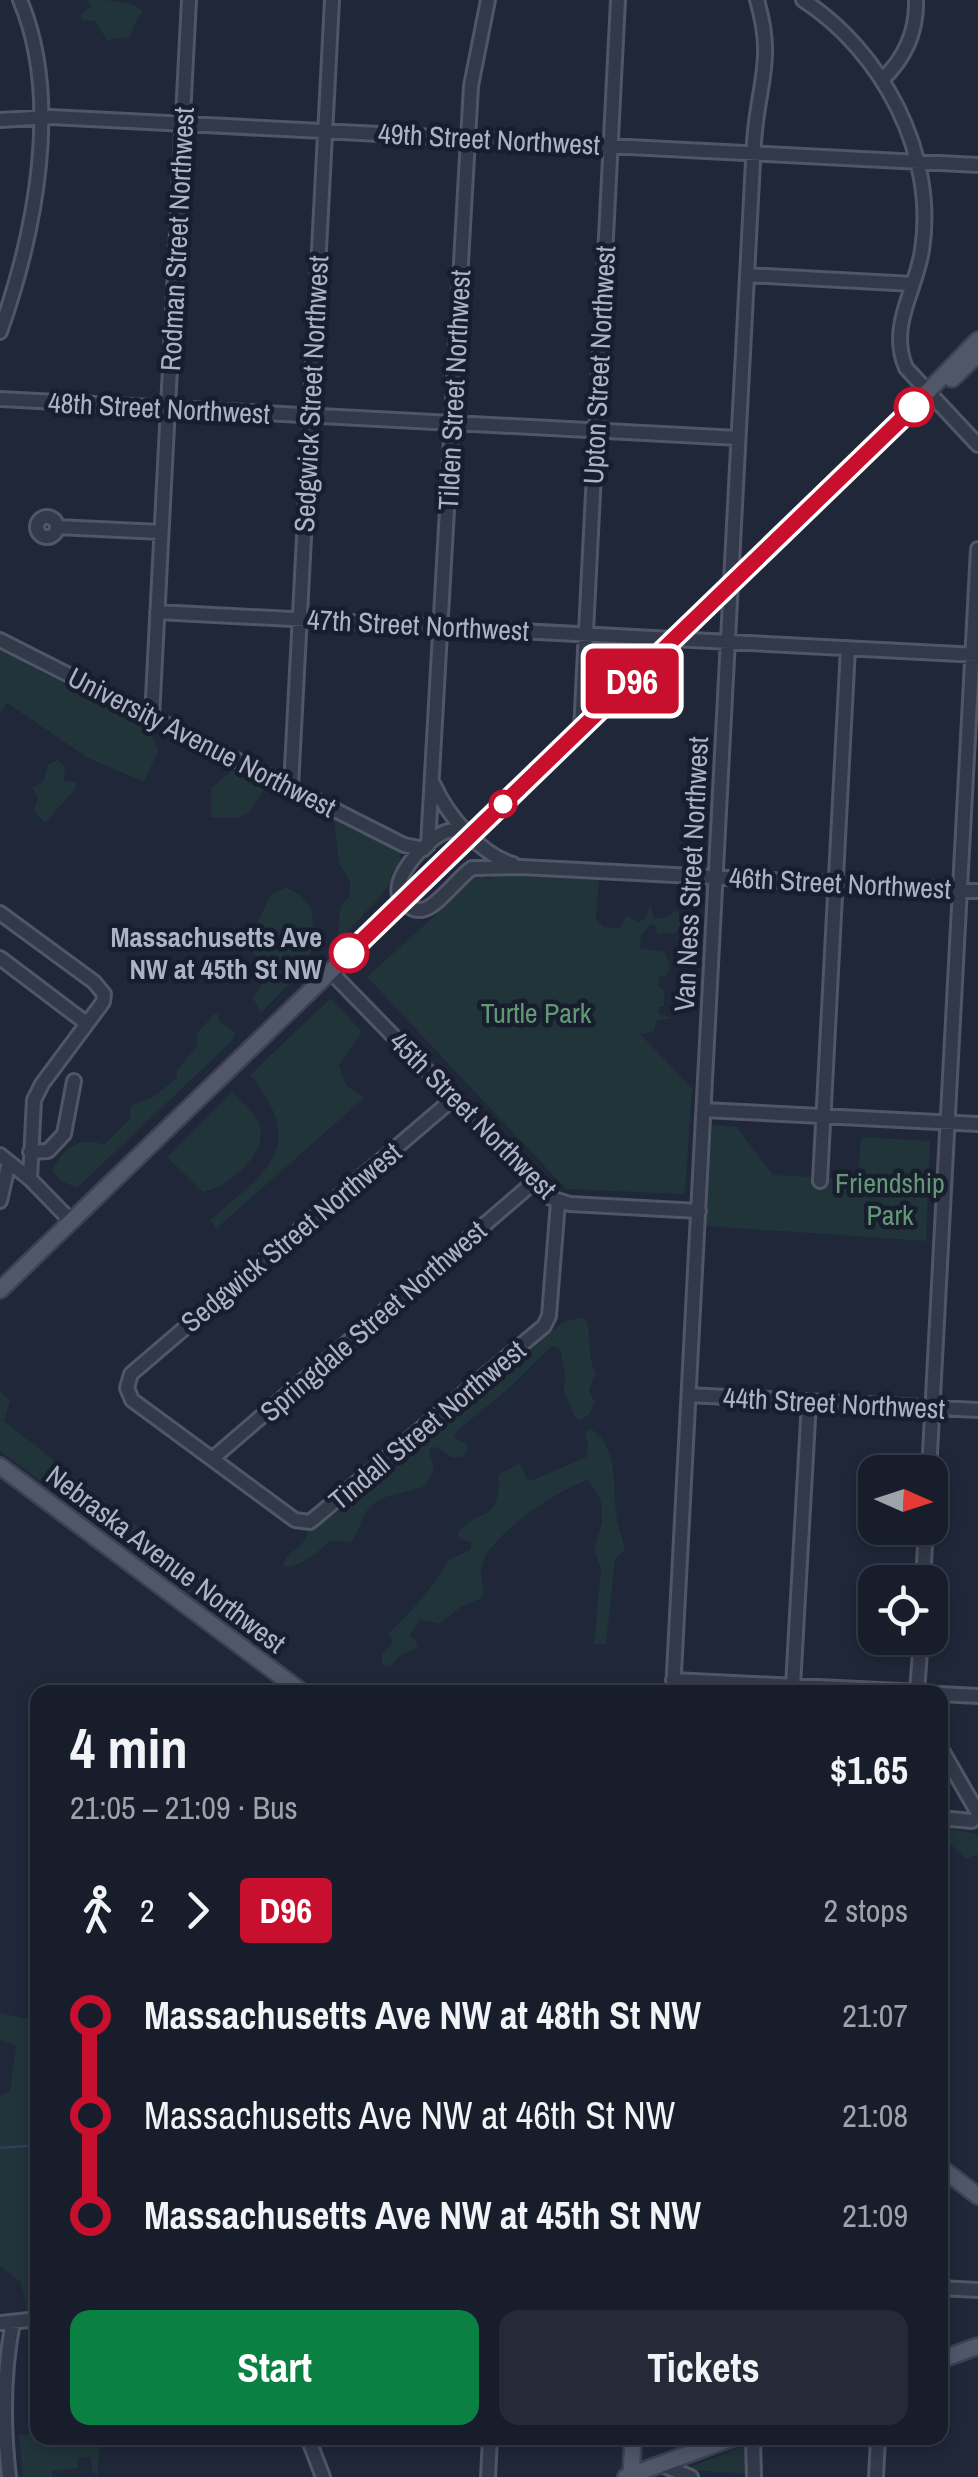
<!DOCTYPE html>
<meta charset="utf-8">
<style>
:root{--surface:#171d2b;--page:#242a37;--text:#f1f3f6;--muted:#9ea2a9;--line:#363b47;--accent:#0b8043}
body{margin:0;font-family:"Archivo Narrow",sans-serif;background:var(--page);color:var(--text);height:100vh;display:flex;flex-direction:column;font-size:38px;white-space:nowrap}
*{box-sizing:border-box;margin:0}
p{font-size:32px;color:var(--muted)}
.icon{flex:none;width:55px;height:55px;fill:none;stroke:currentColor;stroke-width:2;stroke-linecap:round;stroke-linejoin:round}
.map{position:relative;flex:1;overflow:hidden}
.side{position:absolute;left:30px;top:1685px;width:918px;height:760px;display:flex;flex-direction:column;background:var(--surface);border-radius:20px;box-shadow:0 5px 15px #0003,0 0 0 2px var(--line)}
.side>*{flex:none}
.badge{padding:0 20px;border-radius:8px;font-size:35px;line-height:65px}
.needle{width:65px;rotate:93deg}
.controls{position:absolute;left:858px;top:1455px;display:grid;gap:20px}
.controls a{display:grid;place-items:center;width:90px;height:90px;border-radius:20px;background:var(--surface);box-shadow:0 5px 15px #0003,0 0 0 2px var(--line);font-size:50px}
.map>.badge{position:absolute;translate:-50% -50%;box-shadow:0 0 0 5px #fff}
.legs{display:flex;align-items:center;gap:15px;height:110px;padding:0 40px;font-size:32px}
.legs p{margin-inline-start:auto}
.head{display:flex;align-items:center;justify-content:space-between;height:170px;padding:0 40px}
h1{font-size:55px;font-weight:800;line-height:75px}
.button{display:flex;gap:20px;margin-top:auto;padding:20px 40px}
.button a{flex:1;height:115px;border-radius:20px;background:var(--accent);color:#fff;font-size:40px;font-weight:800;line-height:115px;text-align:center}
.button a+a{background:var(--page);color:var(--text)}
ul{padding:0 40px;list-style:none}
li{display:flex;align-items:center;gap:35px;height:100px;font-size:38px}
li i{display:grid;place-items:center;width:15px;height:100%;margin:0 12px;background:currentColor}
li i::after{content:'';width:25px;height:25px;margin:-12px;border:8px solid;border-radius:50%;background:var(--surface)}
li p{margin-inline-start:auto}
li:first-child i{background:linear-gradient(#0000 50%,currentColor 0)}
li:last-child i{background:linear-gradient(currentColor 50%,#0000 0)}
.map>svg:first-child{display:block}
.green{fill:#21343a}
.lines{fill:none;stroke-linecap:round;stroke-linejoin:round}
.stream{stroke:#2f3d5f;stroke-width:2.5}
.minor-casing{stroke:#505667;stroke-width:18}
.major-casing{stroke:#3c4253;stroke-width:20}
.minor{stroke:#323949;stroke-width:12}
.major{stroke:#505769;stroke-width:15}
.line-1-casing{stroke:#fff;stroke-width:22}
.line-1{stroke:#c8102e;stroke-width:15}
.stop-1-dot{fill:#fff;stroke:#c8102e;stroke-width:5}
.labels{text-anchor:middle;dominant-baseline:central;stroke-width:9;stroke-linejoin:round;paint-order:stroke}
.street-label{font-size:28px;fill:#acb3c6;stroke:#181e2d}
.stop-label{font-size:28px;font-weight:bold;fill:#acb3c6;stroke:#181e2d;text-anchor:end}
.park-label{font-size:28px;fill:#639876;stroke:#181e2d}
</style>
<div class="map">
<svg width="978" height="2477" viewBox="0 0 978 2477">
<rect width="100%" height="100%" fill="#1f2739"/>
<path class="green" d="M88,0C108,0 131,0 143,11L133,26L131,37L107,40L95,21L83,20L80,16L91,6Z
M598,641L647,644L650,649L596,703H591V647Z
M0,650L150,728L158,751L144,782L88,758L7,703L0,713Z
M57,760L65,766L64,781L75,782L76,788L45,823L34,811L38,797L32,787L43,782L48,765Z
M233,770L266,787C246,817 251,820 211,817V788Z
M334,819L400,853C404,881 356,920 338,941L340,907L349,897L350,881L339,864Z
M474,874L491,879L492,874L599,880L596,919L604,927L620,928L627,915L638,922L645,919L650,904L654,919L667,917L675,910L679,913L682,925L675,933L656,934L657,926L651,924L641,936L640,948L665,952L667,960L671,962L667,975L659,977V987L664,990V1006L658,1007V1014L673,1018L657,1020L654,1032L640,1034L692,1088L685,1194L566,1189L367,977L440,911L449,897Z
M286,887L300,895L311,908L313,928L310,962L261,1013L253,998L268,974L247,944L270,896Z
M331,998L362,1032L339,1065L346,1085L364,1098L216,1229L210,1220C267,1171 309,1147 250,1075Z
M214,1014L219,1015V1021L235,1032L233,1040L77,1188L61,1181L52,1171C62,1149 79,1135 104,1145L131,1118L129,1110L134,1104L153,1097L177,1078V1070L197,1046L196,1035Z
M232,1092C241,1101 254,1111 259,1123C270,1153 228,1187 203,1192L167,1157Z
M712,1125L737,1127L773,1175L858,1179L861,1137L930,1141L926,1241L706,1226Z
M578,1318L585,1319C593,1335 586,1357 596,1373L589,1390L595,1403L589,1414L580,1420L575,1418L564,1390L565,1374L560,1349L552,1346L508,1389L459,1429L454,1437L468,1445L464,1457L452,1458L438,1448L432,1447L429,1452L434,1469L425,1486C406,1494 380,1492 366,1512C359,1522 360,1532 351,1542L330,1541C317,1553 301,1567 283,1567C285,1550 305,1549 308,1532L354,1501L561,1323Z
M0,1391L10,1401L4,1421L245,1612L233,1625L0,1451Z
M591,1429C620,1447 612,1490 617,1519C619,1529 623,1540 625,1550L615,1559L606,1644H594L601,1570L594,1549L602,1522L601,1500L588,1480C559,1489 492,1534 483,1562C479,1574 482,1580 484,1591L480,1599L462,1606L439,1624L421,1620L409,1635L418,1644L417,1648L401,1655L390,1667L382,1665V1654L393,1643L389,1633C408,1615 438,1583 447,1561L471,1549V1542L459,1539L457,1534C479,1505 500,1527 499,1474L520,1463L527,1479L533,1480L586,1457L588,1446L585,1432Z
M940,1827L978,1834V1854L966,1859L948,1842L940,1845Z
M0,2013L28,2019L37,2013V2311H27L21,2282L0,2266V2096L10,2092L16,2046L0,2040Z
M37,2434L38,2438H48L50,2441L100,2438L97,2477L92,2469L91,2457L78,2458V2468L52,2471V2477H23L19,2435Z
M745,2446L749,2447L746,2474L691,2470L692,2466Z"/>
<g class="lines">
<path class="stream" d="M0,2148L38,2145"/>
<defs>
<path id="minor" d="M803,0C882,51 937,154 922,250C916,291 888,326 906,368L978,445
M882,80C905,58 917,32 916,0
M0,120L51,117L978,165
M747,275L913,284
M0,332C35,233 62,99 20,0
M0,399L738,438
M37 527a10 10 0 1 1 20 0a10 10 0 1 1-20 0Z
M57,527L161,532
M157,612L978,655
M0,640L404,845L424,849
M152,717L189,0
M581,730L618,0
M434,785C447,815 481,855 513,864
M291,787L332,0
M471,835C464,832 456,829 448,831C428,836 375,891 410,907C414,910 419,911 425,909C438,905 459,877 472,868L522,867L978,891
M428,845L471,86L488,0
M0,913L94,982L104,994L103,1002L42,1084L34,1100L30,1179
M0,958L86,1023
M330,971L551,1198L570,1204L699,1211
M454,1098L131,1374L127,1388L132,1400L295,1520L310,1522L544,1326L549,1316L558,1202
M704,1110L978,1124
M30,1152L48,1151L64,1134L74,1081
M0,1155L30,1179L71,1221
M820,1181L848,648
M0,1201L9,1162
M689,1395L978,1410
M212,1459L534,1182
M929,1472L978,549
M923,1582L926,1528
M673,1680L921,1692
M793,1686L809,1402
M673,1692L754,142C758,83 775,61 757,0
M917,1692L921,1638
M940,1694L978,1696
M940,1747L978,1813
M940,1818L972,1821
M940,2288L978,2290
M0,2323L38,2319
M308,2438L323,2477
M753,2438L754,2477
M662,2465L691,2477
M9,2477C3,2425 3,2373 13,2322
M488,2477L490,2438
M876,2477L878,2438"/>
<path id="major" d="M952,379L978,354
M0,1290L864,457L978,340
M0,1466L302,1692
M940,2167L978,2196
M940,2360L978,2346
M626,2477L732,2438
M631,2477L633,2438"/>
</defs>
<use href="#minor" class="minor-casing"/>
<use href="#major" class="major-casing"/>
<use href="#minor" class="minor"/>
<use href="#major" class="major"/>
</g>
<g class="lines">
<defs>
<path id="line-1" d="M349,953L914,407"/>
</defs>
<use href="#line-1" class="line-1-casing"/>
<use href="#line-1" class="line-1"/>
</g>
<g class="stop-1-dot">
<circle cx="914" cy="407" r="18"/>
<circle cx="503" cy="804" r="12"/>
<circle cx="349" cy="953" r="18"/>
</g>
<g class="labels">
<g class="street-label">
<text transform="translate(489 139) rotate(3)">49th Street Northwest</text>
<text transform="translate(177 239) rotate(-87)">Rodman Street Northwest</text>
<text transform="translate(599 365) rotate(-87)">Upton Street Northwest</text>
<text transform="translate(454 390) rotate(-87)">Tilden Street Northwest</text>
<text transform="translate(311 394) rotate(-87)">Sedgwick Street Northwest</text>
<text transform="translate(159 408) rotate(3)">48th Street Northwest</text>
<text transform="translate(418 625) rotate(3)">47th Street Northwest</text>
<text transform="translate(202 742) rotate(27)">University Avenue Northwest</text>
<text transform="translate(691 874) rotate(-87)">Van Ness Street Northwest</text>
<text transform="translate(840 883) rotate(3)">46th Street Northwest</text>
<text transform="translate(473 1115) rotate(45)">45th Street Northwest</text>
<text transform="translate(291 1237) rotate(-40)">Sedgwick Street Northwest</text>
<text transform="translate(373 1321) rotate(-41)">Springdale Street Northwest</text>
<text transform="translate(834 1403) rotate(3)">44th Street Northwest</text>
<text transform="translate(427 1425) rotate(-40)">Tindall Street Northwest</text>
<text transform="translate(166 1559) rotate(37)">Nebraska Avenue Northwest</text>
</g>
<g class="stop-label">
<text x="322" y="937">Massachusetts Ave<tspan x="322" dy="32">NW at 45th St NW</tspan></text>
</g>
<g class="park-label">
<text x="536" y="1013">Turtle Park</text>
<text x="890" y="1183">Friendship<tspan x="890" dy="32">Park</tspan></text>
</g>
</g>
</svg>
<div class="controls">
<a><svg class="needle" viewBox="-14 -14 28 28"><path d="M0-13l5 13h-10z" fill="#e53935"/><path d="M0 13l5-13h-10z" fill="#9ea2a9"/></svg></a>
<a><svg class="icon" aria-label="locate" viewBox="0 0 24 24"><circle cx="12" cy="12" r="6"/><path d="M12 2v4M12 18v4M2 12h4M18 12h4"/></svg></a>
</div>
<b class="badge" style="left:632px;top:681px;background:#c8102e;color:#fff">D96</b>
<section class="side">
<div class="head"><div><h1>4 min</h1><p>21:05 – 21:09 · Bus</p></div><b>$1.65</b></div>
<div class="legs"><svg class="icon" aria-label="walk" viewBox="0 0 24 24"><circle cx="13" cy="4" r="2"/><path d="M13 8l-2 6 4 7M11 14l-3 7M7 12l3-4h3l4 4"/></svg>2<svg class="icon" aria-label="forward" viewBox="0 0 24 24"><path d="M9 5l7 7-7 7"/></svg><b class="badge" style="background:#c8102e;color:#fff">D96</b><p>2 stops</p></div>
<ul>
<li><i style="color:#c8102e"></i><b>Massachusetts Ave NW at 48th St NW</b><p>21:07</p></li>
<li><i style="color:#c8102e"></i><span>Massachusetts Ave NW at 46th St NW</span><p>21:08</p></li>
<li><i style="color:#c8102e"></i><b>Massachusetts Ave NW at 45th St NW</b><p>21:09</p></li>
</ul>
<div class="button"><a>Start</a><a>Tickets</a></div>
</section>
</div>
